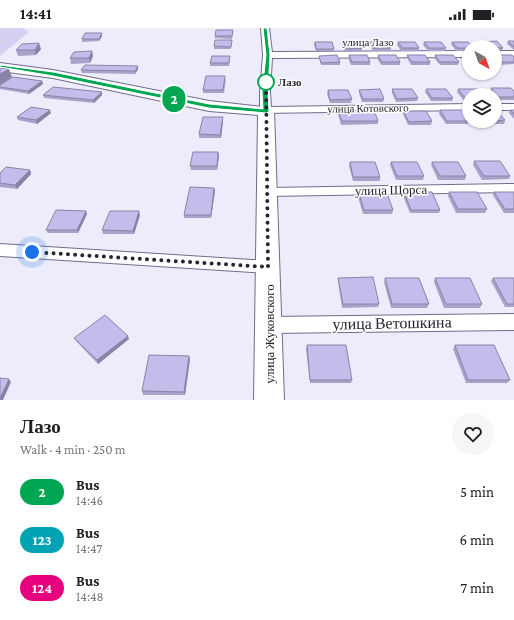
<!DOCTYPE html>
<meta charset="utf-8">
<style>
:root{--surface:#fff;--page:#f6f6f6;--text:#202124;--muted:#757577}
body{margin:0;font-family:"Crimson Pro",serif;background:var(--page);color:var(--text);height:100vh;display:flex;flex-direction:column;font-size:15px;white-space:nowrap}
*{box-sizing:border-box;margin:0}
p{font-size:13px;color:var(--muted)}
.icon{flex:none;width:22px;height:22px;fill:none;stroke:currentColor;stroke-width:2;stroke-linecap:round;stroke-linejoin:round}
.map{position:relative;height:372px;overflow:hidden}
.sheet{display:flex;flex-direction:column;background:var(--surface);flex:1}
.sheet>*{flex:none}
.badge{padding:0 8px;border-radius:13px;font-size:14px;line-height:26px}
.needle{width:26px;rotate:140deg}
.controls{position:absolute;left:462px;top:12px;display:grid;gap:8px}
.controls a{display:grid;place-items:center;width:40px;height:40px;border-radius:50%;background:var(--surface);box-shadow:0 1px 3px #0004;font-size:20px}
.you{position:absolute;width:20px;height:20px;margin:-10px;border:3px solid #fff;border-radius:50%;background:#1a73e8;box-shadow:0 0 0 6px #1a73e833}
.map>.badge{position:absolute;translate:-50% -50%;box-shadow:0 0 0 2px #fff}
.round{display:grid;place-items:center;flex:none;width:42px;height:42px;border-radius:21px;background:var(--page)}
.summary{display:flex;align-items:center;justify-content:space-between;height:68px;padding:0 20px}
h1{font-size:19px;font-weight:700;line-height:30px}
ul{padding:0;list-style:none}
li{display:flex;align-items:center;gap:12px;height:48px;padding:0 20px}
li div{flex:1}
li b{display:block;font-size:15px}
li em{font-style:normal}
li .badge{min-width:44px;font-weight:700;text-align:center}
.status{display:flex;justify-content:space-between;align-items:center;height:28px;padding:0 20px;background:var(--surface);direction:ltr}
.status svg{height:11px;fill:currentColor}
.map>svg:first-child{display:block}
.green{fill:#d4d1f2}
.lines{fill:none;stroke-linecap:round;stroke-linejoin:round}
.street-casing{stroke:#706c8c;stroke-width:2}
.secondary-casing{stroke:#706c8c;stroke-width:2}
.street{fill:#fff;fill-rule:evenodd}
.secondary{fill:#fff;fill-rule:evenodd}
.wall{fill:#a8a3cb}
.shaded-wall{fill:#8884a5}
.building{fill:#c3bdec;stroke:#8884a5}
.line{fill:#00a651;stroke:#fff}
.walk{stroke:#262532;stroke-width:4;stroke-dasharray:0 7.2}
.stop-dot{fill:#fff;stroke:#00a651;stroke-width:2}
.labels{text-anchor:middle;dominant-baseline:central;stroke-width:3;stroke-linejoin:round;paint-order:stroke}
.far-street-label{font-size:11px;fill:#262532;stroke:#fff}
.far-stop-label{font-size:11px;font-weight:bold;fill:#262532;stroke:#fff;text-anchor:start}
.street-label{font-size:13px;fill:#262532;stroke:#fff}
.near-street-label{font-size:16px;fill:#262532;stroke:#fff}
</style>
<div class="status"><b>14:41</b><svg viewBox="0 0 49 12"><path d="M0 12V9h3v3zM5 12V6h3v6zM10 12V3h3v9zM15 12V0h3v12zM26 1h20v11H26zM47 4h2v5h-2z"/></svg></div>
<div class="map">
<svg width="514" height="372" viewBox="0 0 514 372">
<rect width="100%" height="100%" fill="#edecfb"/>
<path class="green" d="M0,0H23L29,4L0,28Z"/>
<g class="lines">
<defs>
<path id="street" d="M261,0H269L272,24L469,23V29L272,30L270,64L271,79L469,76V82L262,85L260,83V64L263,27Z
M495,23H514V29H495Z
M495,76H514V82H495Z
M514,156V164L268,168L263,167L261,164L263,161L268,160Z
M0,216L268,233L274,235L276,239L274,243L268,245L0,228Z
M514,286V302L270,305L263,303L260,297L263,291L270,289Z"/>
<path id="secondary" d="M0,35L53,42L209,73L272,80L274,83L284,372H254L258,87L209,83L53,50L0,43Z"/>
</defs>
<use href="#street" class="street-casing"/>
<use href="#secondary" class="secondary-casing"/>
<use href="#street" class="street"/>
<use href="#secondary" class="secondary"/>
</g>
<path class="wall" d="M102,5V8L99,13L82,14V11Z
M233,5L232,11L215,10V8Z
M508,13H514V22L507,16Z
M315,14L334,21V23H316L314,17Z
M342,14L362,20V23H345L342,17Z
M370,14L391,20L390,23H373L370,17Z
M398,14L419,20V23H401L397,17Z
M424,14L446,20L445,23H428L423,17Z
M452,14L469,19V23H456L451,16Z
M480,14L503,20L502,22L495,23V19H482L479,16Z
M232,15L231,21H214V18Z
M41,21L36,27L18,28L16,22Z
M349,27L370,34V37H351L348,30Z
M378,27L400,34V37H381L377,30Z
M407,27L430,34V37H411L407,30Z
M435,27L459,34L458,37H440L434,30Z
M464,27H469V36L463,30Z
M495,27L514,29V36L500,37L495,32Z
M93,28L90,35L71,36L70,30Z
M319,28L340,34V37H321L319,30Z
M230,31L229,38H210V35Z
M138,38V41L135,46L82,45L81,42Z
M226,51L224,65H203V62Z
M42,53L43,56L29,66L0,61V57Z
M491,60L514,63V72H498L495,69V67H493L490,63Z
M392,61L418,70L417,73L396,74L392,65Z
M426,61L453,70L452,73H431L425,64Z
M458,61L469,67V73H464L457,64Z
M328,62L352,71L351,75H330L327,66Z
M359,62L384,71L383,74H362L359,65Z
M102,64V67L94,75L44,70L43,67Z
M440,82L469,93L468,96H446L439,86Z
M495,82L505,92L504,96H481L479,93H495Z
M510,82H514V91L509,85Z
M338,83L378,93V96L341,97L338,86Z
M403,83L432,93L431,97H408L403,86Z
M51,85L37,96L18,92L17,89Z
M223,92L221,110H199V106Z
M218,124L219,128L217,142H191L190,138Z
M474,133L510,148L509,151L482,152L473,137Z
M350,134L380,149V153H353L349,138Z
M391,134L424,148L423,152H396L390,137Z
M432,134L466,148L465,152H438L431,137Z
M30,142L31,146L17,161L0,159V145Z
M214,160L215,163L211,190H184V187Z
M404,164L440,182L439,185H410L403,168Z
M449,164L487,181L485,185H456L448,168Z
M494,164H514V185H504L493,167Z
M359,165L393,182L392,186H363L358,169Z
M87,186L78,205H48L46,202Z
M140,187L134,206H103L102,202Z
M338,250L379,276L378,279L342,280L338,253Z
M385,250L429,276L427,280H391L384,254Z
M435,250L482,276L480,280H444L434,254Z
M493,250H514V279H505L491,253Z
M74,310L129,311L98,336L76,313Z
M307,317L352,352L351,355H310L306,321Z
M455,317L510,352L507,355H466L453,321Z
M190,331L185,367H143L142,363Z"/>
<path class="shaded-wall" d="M102,5V8L99,13V11Z
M39,15L41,21L36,27L35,22Z
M92,23L93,28L90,35L89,30Z
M138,38V41L135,46V43Z
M9,41L12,49L0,57V46Z
M42,53L43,56L29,66L28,63Z
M102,64V67L94,75L93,72Z
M50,82L51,85L37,96L36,92Z
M223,89V92L221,110L220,107Z
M218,124L219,128L217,142V138Z
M30,142L31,146L17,161L15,157Z
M214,160L215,163L211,190V187Z
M86,183L87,186L78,205L77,202Z
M139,183L140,187L134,206L133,203Z
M128,308L129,311L98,336L97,332Z
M189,328L190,331L185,367L184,364Z
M9,351L11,354L3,372H0V370Z"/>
<path class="building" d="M216,2H233L232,8H215Z
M85,5H102L99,11H82Z
M215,12H232L231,19L214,18Z
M497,13L503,20L485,19L480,14Z
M508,13H514V19Z
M315,14H332L334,21H316Z
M342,14H360L362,20L345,21Z
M370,14H387L391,20H373Z
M398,14H415L419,20H402Z
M424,14H441L446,20H429Z
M452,14H468L474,19H469V20H457Z
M39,15L35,22H16L22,16Z
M92,23L89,30H70L74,24Z
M337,27L340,34L321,35L319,28Z
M349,27H367L370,34H352Z
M378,27H396L400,34H382Z
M407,27H425L430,34H412Z
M435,27H453L459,34H440Z
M464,27H469V32Z
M495,27H512L514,29V34H501L495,28Z
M212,28H230L229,35H210Z
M85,37L138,38L135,43L81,42Z
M0,40L9,41L0,46Z
M206,48H225L223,62H203Z
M13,49L42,53L28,63L0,59V57Z
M53,59L102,64L93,72L43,67Z
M491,60H511L514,63V69H499Z
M380,61L384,71H363L359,62Z
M392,61H412L418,70L397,71Z
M426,61H446L453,70H432Z
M458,61H478L484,67H469V70H465Z
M328,62H348L352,71L330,72Z
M31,79L50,82L36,92L17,89Z
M374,82L378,93H342L338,83Z
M440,82H462L469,93H447Z
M495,82H496L505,92L495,93Z
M510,82H514V86Z
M403,83H426L432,93L409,94Z
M203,89H223L220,107L199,106Z
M193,124H218L217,138H190Z
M474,133H500L510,148H484Z
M350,134H375L380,149H353Z
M391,134H417L424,148H397Z
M432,134H458L466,148H440Z
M6,139L30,142L15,157L0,155V145Z
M190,159L214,160L211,187H184Z
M404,164H432L440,182H411Z
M449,164H477L487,181H458Z
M494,164H514V181H505Z
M359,165H387L393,182H364Z
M56,182L86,183L77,202H46Z
M110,183H139L133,203L102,202Z
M373,249L379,276H343L338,250Z
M385,250H419L429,276H392Z
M435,250H470L482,276H446Z
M493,250H514V276H507Z
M105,287L128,308L97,332L74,310Z
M307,317H346L352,352H310Z
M455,317H494L510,352H468Z
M149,327L189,328L184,364L142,363Z
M0,350L9,351L0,370Z"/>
<path class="line" d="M263,0H267L270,27L268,64L269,84L266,85L209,80L53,48L0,39V37L53,44L209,76L263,81L262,64L266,27Z"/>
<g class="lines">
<path class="walk" d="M32,224L268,239L266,52V54"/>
</g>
<circle class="stop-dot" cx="266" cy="54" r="8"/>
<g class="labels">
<g class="far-street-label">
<text x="368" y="14">улица Лазо</text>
<text transform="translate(368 80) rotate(-1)">улица Котовского</text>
</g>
<g class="far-stop-label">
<text x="278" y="54">Лазо</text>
</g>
<g class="street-label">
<text transform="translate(391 162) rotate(-1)">улица Щорса</text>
<text transform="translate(269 306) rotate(-90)">улица Жуковского</text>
</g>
<g class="near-street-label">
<text transform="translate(392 295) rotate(-1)">улица Ветошкина</text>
</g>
</g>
</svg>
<div class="controls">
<a><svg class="needle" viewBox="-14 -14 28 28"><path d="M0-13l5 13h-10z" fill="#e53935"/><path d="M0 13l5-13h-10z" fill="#757577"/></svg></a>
<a><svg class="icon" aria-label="layers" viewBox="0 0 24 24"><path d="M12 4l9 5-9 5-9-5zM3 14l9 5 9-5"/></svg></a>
</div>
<div class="you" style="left:32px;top:224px"></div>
<b class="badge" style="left:174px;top:71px;background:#00a651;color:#fff">2</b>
</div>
<section class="sheet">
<div class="summary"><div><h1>Лазо</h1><p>Walk · 4 min · 250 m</p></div><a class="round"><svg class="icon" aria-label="heart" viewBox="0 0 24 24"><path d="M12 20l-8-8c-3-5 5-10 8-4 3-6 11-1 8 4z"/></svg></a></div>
<ul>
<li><span class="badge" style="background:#00a651;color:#fff">2</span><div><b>Bus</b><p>14:46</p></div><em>5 min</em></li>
<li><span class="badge" style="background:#00a3b4;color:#fff">123</span><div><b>Bus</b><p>14:47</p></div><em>6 min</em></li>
<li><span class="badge" style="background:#e6007e;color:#fff">124</span><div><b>Bus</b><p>14:48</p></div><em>7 min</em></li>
</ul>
</section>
